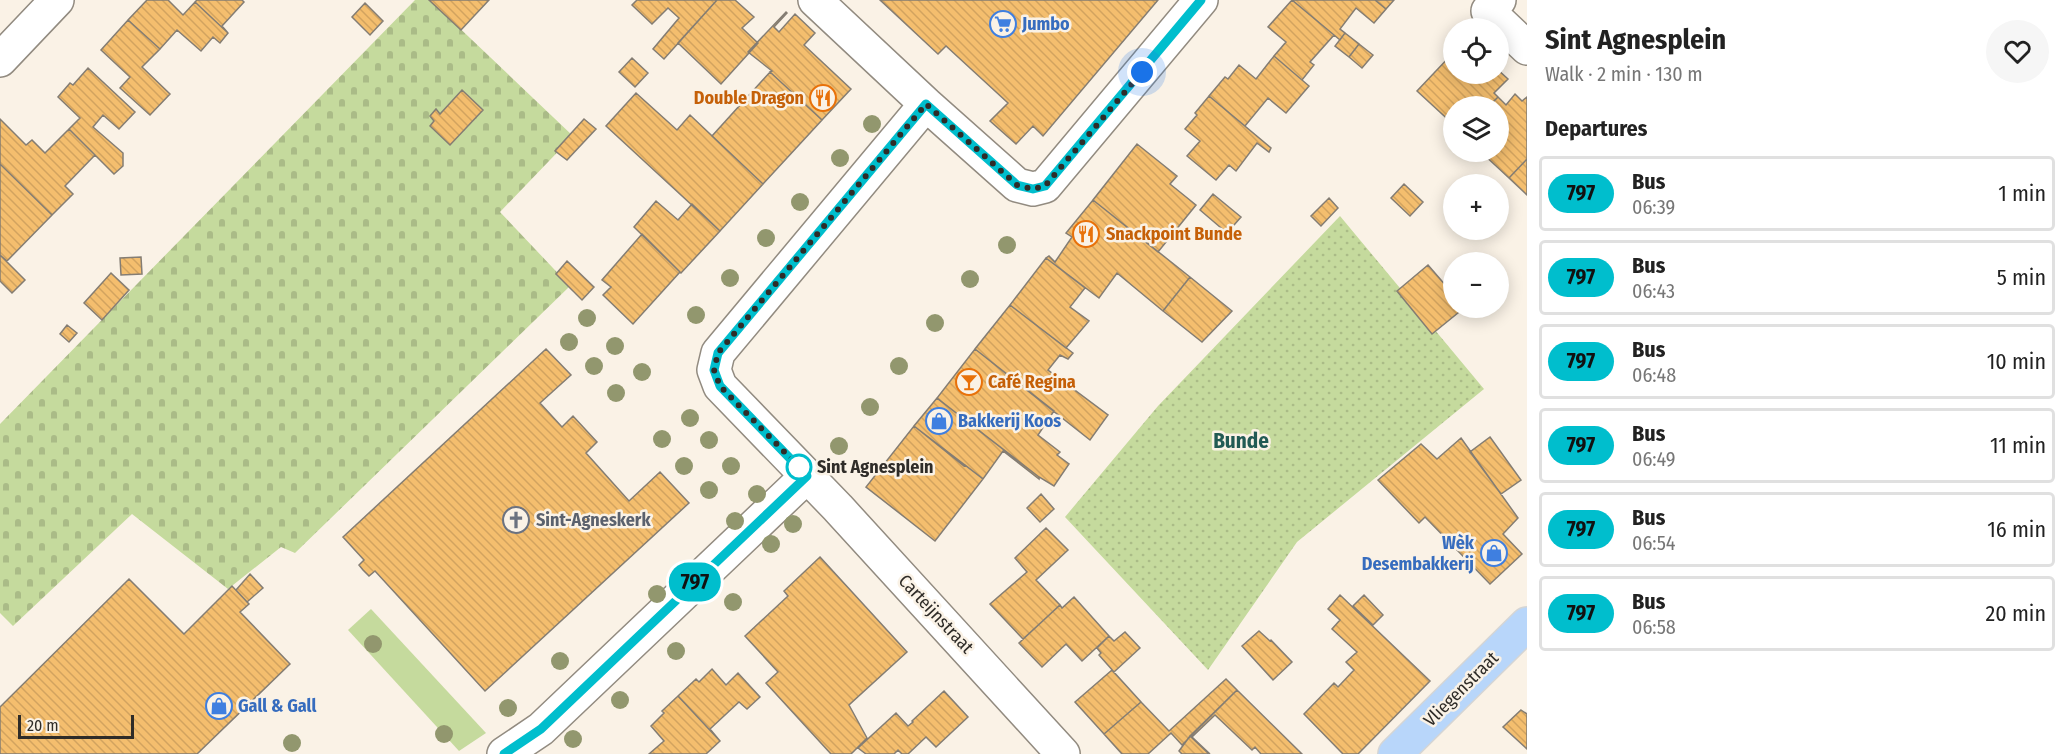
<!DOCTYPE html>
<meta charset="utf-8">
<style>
:root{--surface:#fff;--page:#f6f6f6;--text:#222;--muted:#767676;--line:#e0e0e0}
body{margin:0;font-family:"Fira Sans Condensed",sans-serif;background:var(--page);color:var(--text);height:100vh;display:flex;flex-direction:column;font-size:22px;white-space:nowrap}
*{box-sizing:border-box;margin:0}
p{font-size:20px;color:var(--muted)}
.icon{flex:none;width:33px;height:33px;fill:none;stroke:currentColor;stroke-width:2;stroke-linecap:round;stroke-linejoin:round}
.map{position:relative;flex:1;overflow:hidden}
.sheet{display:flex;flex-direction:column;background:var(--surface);width:540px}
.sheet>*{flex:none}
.badge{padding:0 12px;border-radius:20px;font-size:21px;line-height:39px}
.buttons{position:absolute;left:1443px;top:18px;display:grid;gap:12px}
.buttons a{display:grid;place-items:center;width:66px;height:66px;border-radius:50%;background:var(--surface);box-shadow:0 3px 15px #0003;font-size:30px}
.scale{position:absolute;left:18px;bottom:15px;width:116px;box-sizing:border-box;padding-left:6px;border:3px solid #2f2c28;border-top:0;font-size:16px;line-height:21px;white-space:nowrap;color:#2f2c28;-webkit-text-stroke:4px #faf2e6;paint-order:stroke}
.you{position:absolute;width:30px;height:30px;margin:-15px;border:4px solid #fff;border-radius:50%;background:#1a73e8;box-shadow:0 0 0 9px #1a73e833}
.map>.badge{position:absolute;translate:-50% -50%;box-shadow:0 0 0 3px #fff}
h2{padding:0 18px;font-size:22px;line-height:54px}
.round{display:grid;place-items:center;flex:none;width:63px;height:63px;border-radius:32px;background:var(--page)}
.head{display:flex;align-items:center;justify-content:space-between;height:102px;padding:0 18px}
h1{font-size:28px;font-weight:700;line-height:45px}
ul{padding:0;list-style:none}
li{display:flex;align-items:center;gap:18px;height:75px;margin:0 12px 9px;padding:0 6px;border:3px solid var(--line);border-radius:6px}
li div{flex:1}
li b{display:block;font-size:22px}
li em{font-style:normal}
li .badge{min-width:66px;font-weight:700;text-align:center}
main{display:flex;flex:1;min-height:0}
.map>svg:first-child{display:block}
.grass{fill:url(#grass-dots)}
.cemetery{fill:url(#cemetery-stones)}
.pitch{fill:#c5da9d}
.building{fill:url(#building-back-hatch);stroke:#847d73;stroke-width:1.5}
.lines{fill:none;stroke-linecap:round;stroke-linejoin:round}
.minor-casing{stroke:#928b80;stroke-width:36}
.major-casing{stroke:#d5d5d4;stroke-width:36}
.minor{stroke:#fff;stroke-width:33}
.major{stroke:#b8d6fa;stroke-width:33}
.tree{fill:#92976e}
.line-casing{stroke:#fff;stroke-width:14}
.line{stroke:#00becd;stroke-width:9}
.walk{stroke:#2f2c28;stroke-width:6;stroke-dasharray:0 10.8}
.stop-dot{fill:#fff;stroke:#00becd;stroke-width:3}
.labels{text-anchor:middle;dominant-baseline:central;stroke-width:5;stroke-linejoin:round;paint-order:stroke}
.shop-label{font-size:18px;font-weight:bold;fill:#366cbe;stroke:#faf2e6;text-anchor:start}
.food-label{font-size:18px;font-weight:bold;fill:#c56008;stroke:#faf2e6;text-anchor:start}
.stop-label{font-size:18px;font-weight:bold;fill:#2f2c28;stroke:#faf2e6;text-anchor:start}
.worship-label{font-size:18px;font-weight:bold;fill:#5b616d;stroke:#faf2e6;text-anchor:start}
.street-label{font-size:18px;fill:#2f2c28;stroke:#faf2e6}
.quarter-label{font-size:21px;font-weight:bold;fill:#225a54;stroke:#faf2e6}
</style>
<main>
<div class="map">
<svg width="1527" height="754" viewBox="0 0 1527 754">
<defs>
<pattern id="grass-dots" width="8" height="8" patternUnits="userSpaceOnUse" patternTransform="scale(1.5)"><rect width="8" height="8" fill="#c5da9d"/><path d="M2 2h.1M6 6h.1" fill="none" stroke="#aabb87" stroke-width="1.8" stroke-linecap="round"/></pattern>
<pattern id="cemetery-stones" width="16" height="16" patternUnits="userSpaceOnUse" patternTransform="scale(1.5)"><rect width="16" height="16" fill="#c5da9d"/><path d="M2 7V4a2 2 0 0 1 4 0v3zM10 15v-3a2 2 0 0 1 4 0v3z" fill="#aabb87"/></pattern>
<pattern id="building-back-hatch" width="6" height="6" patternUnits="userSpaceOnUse" patternTransform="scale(1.5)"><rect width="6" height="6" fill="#f4be6e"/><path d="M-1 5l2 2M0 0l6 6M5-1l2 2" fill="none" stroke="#d2a35f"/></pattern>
</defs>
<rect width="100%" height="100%" fill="#faf2e6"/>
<path class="grass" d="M1340,216L1484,389L1297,542L1208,670L1065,517L1158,406Z"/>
<path class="cemetery" d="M415,0H430L573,136L500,212L570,286L295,553L281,547L228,589L132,514L13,626L0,613V424Z"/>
<path class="pitch" d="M371,609L486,733L459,751L348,630Z"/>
<path class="building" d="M147,0H168L183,15L195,2L228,33L220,43L213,37L201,51L177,30L160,49L128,20Z
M197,0H242L244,2L222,26L228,33L195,2Z
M429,0H489L461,30Z
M637,0H717L664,59L653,49L679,18L668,8L652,24L632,5Z
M717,0H735L754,17L742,28L758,43L721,84L678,43Z
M880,0H1158L1043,136L1033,126L1016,144L990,121L1008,103L946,46L938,54Z
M1292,0L1334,35L1310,62L1314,65L1302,80L1274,56L1286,42L1268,27Z
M1292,0H1375L1386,9L1374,23L1356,8L1340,29L1345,33L1340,40Z
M1375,0H1394L1386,9Z
M365,3L383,21L370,35L352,17Z
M786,12L787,13L774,27L779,32L795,14L815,33L804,45L851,89L822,120L770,72L772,71L748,52Z
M128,20L160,49L142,67L170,94L150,115L120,88L130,77L101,50Z
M1345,33L1359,44L1349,57L1335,46Z
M1359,44L1373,55L1362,68L1349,57Z
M1452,54L1454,56V74H1498V70L1508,79L1494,93L1498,97L1489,106H1454V125L1417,91Z
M1274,56L1309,86L1286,113L1268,98L1245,126L1209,96L1225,77L1228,79L1239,65L1256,79Z
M632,58L648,73L635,87L619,72Z
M88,68L135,112L119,129L103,115L93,127L123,153V166L114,174L69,129L80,118L58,97L70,83L73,85Z
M770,72L822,120L763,184L712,136Z
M462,90L483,110L450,145L430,126L434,121L430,116L436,109L440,114Z
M636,93L677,130L690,115L763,184L720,231L606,126Z
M1515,94L1522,101L1527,97V159L1509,178L1481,152H1498V106H1489L1498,97L1506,105Z
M1209,96L1271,148L1269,152L1257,143L1236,171L1229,165L1216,180L1187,156L1200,141L1185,129L1197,115L1195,113Z
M0,119L26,145L32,140L45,153L69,129L95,155L65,186L73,194L52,215L0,164Z
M584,119L596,129L567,160L555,151Z
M1137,144L1177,176L1170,184L1196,205L1158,252L1093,200Z
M1527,159V195L1509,178Z
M0,164L52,215L7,261L0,255Z
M1404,184L1423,202L1410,216L1391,198Z
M1213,194L1241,217L1227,233L1200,210Z
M1329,198L1338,208L1321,226L1311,216Z
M1093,200L1190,277L1163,311L1117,273L1099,298L1046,258L1049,256L1055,262L1072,237L1066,233Z
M656,201L678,220L692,204L720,231L681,273L634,227Z
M642,234L680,272L633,324L603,295L611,287L602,280Z
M0,255L25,280L12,293L0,281Z
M141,257L142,274L121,275L120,258Z
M1046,258L1085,288L1070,307L1089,321L1066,348L1010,305Z
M567,261L594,287L582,300L556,274Z
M1428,265L1454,295V308H1464L1432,334L1397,291Z
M111,273L129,290L102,320L84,303Z
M1190,277L1232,311L1202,342L1163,311Z
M1010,305L1073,353L1068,359L1060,355L1048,370L1108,415L1090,440L975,349Z
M67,325L77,333L69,342L60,334Z
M546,349L571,375L540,403L562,427L573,416L597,442L586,453L629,501L660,472L689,503L485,691L375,571L369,576L363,570L359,565L364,560L343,537Z
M975,349L1054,411L1038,435L1060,452L1057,455L1069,464L1054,486L1039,477L937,398Z
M937,398L1039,477V479L1003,451L983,479L965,465L964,466L914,426Z
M914,426L983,479L935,541L866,487Z
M1490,437L1521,480L1501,494L1470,452Z
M1461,438L1518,518L1503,534L1522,554L1490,584L1425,517L1419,523L1378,480L1421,444L1437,459Z
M1041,494L1054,509L1040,522L1027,508Z
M1046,528L1068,550L1036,580L1060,605L1023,639L990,604L1027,572L1015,558Z
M820,557L907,652L849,705L867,738L851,754H831L766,683L778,672L745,636L788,596L784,591Z
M250,574L263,588L247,602L236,590Z
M129,579L184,634L232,586L249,604L240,612L290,664L197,754H0V707Z
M1340,595L1430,681L1358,754H1343L1304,714L1334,683L1338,687L1354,670L1346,662L1357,652L1332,629L1340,620L1328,609Z
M1364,595L1383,615L1373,625L1353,606Z
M1074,597L1109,636L1082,661L1066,644L1042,667L1019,643L1060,605L1062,608Z
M1259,631L1270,641L1271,640L1292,662L1273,680L1242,646Z
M1125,632L1140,648L1114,672L1099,655L1101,653L1097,648L1109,636L1114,641Z
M712,669L726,685L738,673L760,697L747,709L739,702L710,729L720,741L678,696L696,679L699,682Z
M1112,670L1141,702L1104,734L1075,702Z
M1226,679L1237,690L1182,745L1171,733L1148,754H1122L1104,734L1141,702L1169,731Z
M1237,690L1302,754H1261L1255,747L1252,750L1215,715L1192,737L1210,754L1190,736Z
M944,691L968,717L936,747L926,737L908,754H902L898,750L894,754H866L858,748L896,713L908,726L913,722L912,721Z
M678,696L720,741L706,754H649L664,741L651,726L664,713L662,711Z
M1521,710L1527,714V749L1503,727Z
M1190,736L1209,754H1182L1179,751Z"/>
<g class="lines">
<defs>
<path id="minor" d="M815,0L926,104L1017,185L1033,189L1045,186L1201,0
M1499,0L1488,11L1527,48
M0,60L57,0
M926,104L718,353L714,370L720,386L838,508L1063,754
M504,754L541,729L807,476"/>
<path id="major" d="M1395,754L1527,624"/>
</defs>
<use href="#minor" class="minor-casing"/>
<use href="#major" class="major-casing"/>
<use href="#minor" class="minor"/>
<use href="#major" class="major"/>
</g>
<g class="tree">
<circle cx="872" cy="124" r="9"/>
<circle cx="840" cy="158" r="9"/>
<circle cx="800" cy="202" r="9"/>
<circle cx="766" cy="238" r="9"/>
<circle cx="1007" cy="245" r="9"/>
<circle cx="730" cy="278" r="9"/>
<circle cx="970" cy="279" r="9"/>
<circle cx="696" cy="315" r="9"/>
<circle cx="587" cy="318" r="9"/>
<circle cx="935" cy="323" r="9"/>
<circle cx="569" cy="342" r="9"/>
<circle cx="615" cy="346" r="9"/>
<circle cx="594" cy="366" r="9"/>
<circle cx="899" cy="366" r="9"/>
<circle cx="642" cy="372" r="9"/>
<circle cx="616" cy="393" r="9"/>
<circle cx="870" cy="407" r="9"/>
<circle cx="690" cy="418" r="9"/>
<circle cx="662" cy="439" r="9"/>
<circle cx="709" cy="440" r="9"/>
<circle cx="839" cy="446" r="9"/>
<circle cx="684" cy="466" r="9"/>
<circle cx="731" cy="466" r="9"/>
<circle cx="709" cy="490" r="9"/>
<circle cx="757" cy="494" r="9"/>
<circle cx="735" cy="521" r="9"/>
<circle cx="793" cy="524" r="9"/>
<circle cx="771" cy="544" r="9"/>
<circle cx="657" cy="594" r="9"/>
<circle cx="733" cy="602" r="9"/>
<circle cx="373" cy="644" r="9"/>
<circle cx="676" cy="651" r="9"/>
<circle cx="560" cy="661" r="9"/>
<circle cx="620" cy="700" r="9"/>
<circle cx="508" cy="708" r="9"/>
<circle cx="444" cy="734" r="9"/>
<circle cx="573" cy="739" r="9"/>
<circle cx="292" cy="743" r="9"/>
</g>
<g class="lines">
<defs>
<path id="line" d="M504,754L541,729L807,476L720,386L714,370L718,353L926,104L1017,185L1033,189L1045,186L1201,0"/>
</defs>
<use href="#line" class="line-casing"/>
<use href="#line" class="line"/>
<path class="walk" d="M799,467L720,386L714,370L718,353L926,104L1017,185L1033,189L1045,186L1142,72"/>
</g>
<defs>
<symbol id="supermarket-ring" viewBox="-11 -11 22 22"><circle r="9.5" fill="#faf2e6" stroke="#3f7fe0" stroke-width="1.5"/><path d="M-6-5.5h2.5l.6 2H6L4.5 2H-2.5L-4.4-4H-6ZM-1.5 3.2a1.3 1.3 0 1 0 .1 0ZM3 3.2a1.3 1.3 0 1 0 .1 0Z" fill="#3f7fe0"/></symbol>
<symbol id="restaurant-ring" viewBox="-11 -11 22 22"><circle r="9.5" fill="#faf2e6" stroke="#e8710a" stroke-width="1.5"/><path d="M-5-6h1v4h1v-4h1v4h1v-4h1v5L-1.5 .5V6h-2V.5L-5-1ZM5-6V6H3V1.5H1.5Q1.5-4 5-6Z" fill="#e8710a"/></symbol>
<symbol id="bar-ring" viewBox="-11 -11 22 22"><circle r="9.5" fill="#faf2e6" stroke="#e8710a" stroke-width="1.5"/><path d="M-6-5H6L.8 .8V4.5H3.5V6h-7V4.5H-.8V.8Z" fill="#e8710a"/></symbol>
<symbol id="shop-ring" viewBox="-11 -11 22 22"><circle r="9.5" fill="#faf2e6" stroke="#3f7fe0" stroke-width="1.5"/><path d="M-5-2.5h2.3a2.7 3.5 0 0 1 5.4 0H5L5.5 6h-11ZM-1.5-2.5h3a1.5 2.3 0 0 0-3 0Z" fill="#3f7fe0"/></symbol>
<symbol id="church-ring" viewBox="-11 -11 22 22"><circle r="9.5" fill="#faf2e6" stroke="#6b7280" stroke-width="1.5"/><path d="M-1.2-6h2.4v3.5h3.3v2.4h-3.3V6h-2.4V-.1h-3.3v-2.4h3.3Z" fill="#6b7280"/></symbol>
</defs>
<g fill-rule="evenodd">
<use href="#supermarket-ring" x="988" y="9" width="30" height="30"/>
<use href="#restaurant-ring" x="808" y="83" width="30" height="30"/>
<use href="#restaurant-ring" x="1071" y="219" width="30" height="30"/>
<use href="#bar-ring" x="954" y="367" width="30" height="30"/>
<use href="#shop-ring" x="924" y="406" width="30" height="30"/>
<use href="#church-ring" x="501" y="505" width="30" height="30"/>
<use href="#shop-ring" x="1479" y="538" width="30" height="30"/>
<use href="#shop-ring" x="204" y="691" width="30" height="30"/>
</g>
<circle class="stop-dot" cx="799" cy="467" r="12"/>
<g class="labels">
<g class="shop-label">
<text x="1022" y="24">Jumbo</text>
<text x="958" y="421">Bakkerij Koos</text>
<text x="1474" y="543" text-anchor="end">Wèk<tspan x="1474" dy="21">Desembakkerij</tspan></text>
<text x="238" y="706">Gall &amp; Gall</text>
</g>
<g class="food-label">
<text x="804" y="98" text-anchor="end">Double Dragon</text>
<text x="1106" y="234">Snackpoint Bunde</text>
<text x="988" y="382">Café Regina</text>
</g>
<g class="stop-label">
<text x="817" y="467">Sint Agnesplein</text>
</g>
<g class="worship-label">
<text x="536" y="520">Sint-Agneskerk</text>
</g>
<g class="street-label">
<text transform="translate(936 614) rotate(47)">Carteijnstraat</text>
<text transform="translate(1461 689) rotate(-45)">Vliegenstraat</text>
</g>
<g class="quarter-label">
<text x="1241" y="441">Bunde</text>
</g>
</g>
</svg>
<div class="buttons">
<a><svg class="icon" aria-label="locate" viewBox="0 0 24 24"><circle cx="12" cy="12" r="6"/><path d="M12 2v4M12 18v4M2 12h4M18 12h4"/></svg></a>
<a><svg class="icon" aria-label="layers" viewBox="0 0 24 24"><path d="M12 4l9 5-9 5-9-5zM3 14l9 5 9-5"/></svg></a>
<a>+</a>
<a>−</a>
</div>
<div class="scale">20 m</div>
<div class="you" style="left:1142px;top:72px"></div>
<b class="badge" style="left:695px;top:582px;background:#00becd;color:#111">797</b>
</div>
<section class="sheet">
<div class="head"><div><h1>Sint Agnesplein</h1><p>Walk · 2 min · 130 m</p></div><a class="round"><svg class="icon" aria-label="heart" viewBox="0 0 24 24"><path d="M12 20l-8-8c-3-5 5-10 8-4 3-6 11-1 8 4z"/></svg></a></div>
<h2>Departures</h2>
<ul>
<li><span class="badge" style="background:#00becd;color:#111">797</span><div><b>Bus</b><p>06:39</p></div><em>1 min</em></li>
<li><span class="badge" style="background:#00becd;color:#111">797</span><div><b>Bus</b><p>06:43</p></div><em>5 min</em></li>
<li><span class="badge" style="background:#00becd;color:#111">797</span><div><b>Bus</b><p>06:48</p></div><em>10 min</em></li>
<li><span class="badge" style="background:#00becd;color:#111">797</span><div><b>Bus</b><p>06:49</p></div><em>11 min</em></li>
<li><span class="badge" style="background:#00becd;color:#111">797</span><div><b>Bus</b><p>06:54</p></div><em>16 min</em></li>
<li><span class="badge" style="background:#00becd;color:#111">797</span><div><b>Bus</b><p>06:58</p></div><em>20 min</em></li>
</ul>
</section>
</main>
